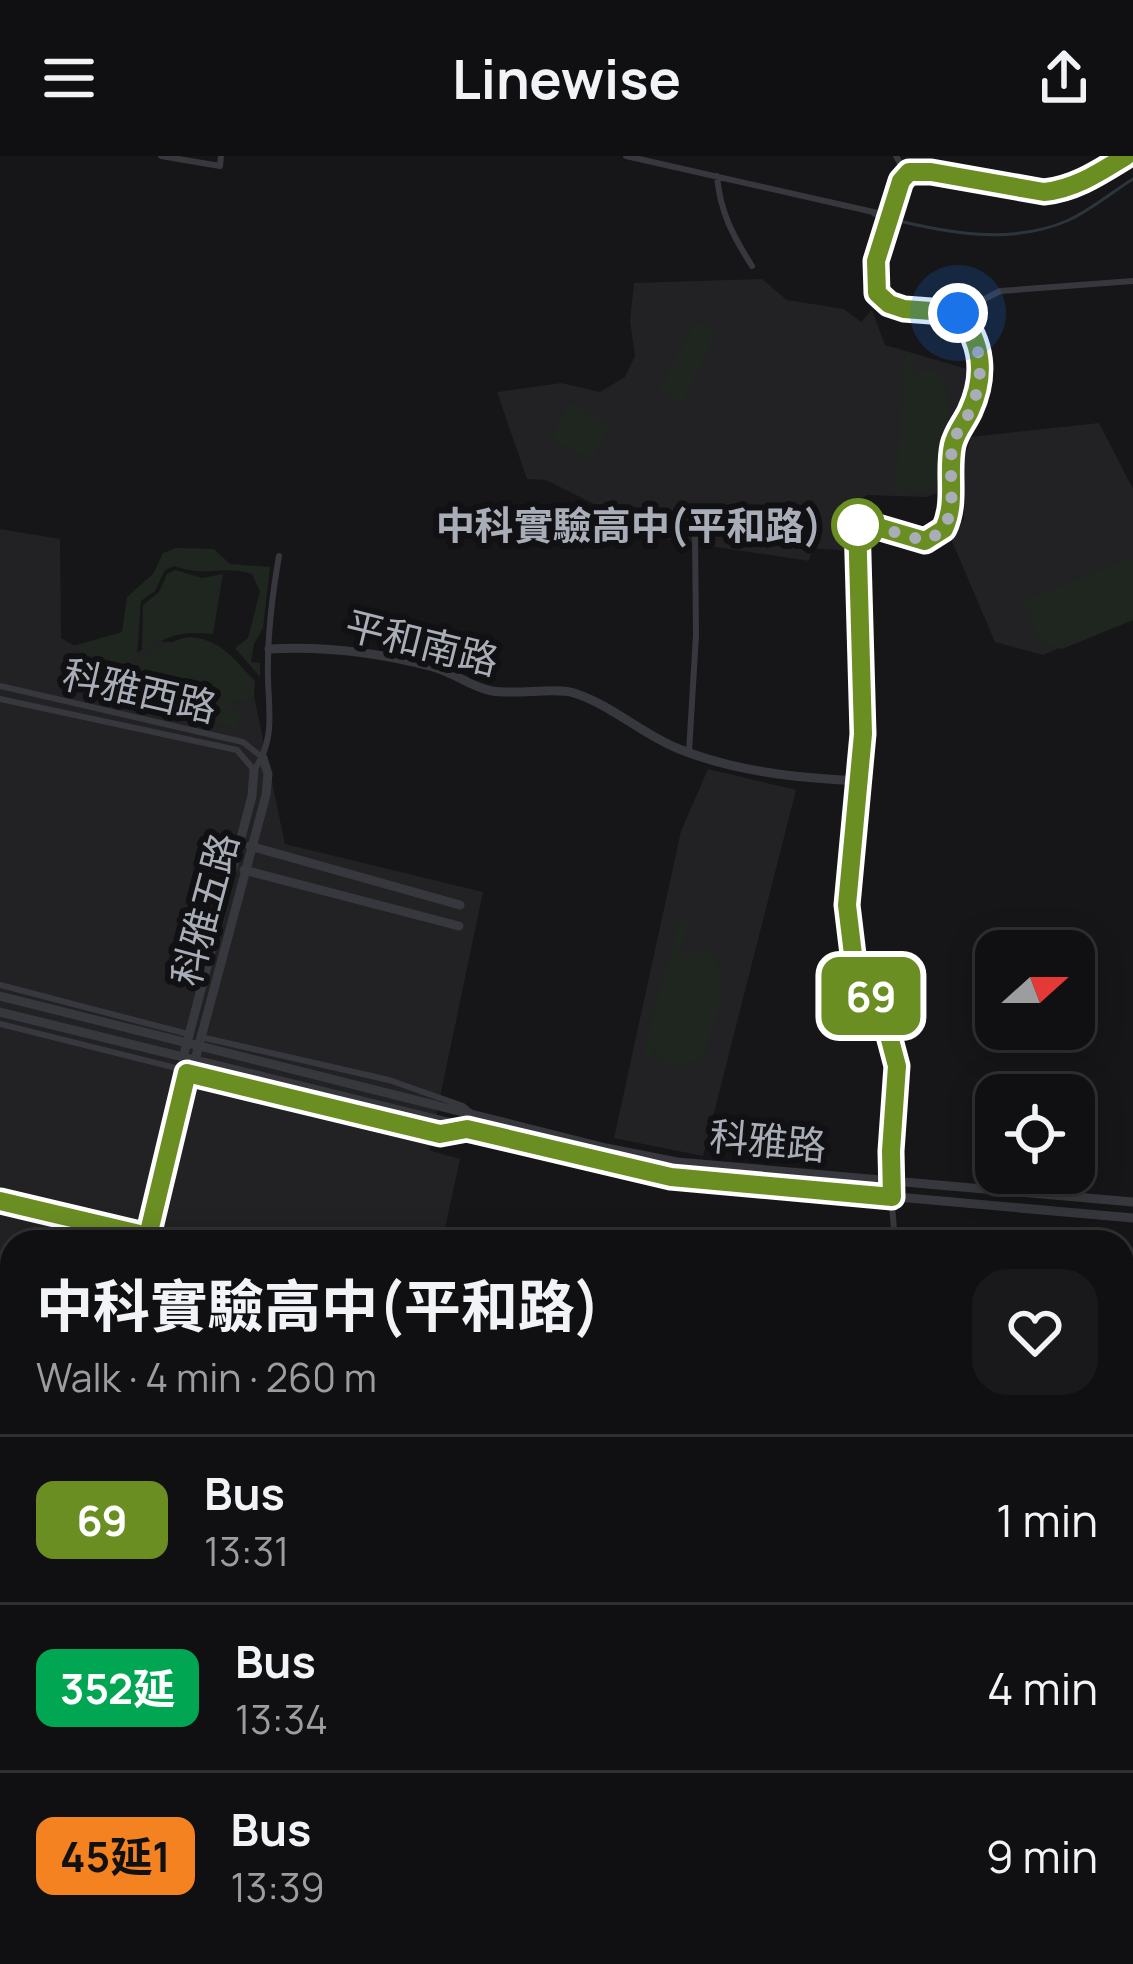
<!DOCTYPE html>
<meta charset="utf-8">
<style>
:root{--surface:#101012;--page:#19191b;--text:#f1f3f6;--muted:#9c9d9f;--line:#303032}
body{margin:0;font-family:Manrope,"Noto Sans TC",sans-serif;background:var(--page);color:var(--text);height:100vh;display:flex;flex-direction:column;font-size:45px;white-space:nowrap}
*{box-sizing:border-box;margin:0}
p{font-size:39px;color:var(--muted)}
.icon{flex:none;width:66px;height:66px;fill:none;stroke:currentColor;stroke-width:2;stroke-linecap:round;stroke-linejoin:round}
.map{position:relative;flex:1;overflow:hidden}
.panel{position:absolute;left:0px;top:1074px;width:1134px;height:735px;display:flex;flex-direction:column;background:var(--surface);border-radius:36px 36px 0 0;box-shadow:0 6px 30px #0003,0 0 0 3px var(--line)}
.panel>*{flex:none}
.badge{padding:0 24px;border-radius:18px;font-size:42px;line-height:78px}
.needle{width:78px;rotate:69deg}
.controls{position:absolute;left:975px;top:774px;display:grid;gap:24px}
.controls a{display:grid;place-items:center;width:120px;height:120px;border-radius:24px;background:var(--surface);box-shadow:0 6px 30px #0003,0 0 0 3px var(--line);font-size:60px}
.you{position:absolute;width:60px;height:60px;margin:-30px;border:9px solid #fff;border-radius:50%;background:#1a73e8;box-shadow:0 0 0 18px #1a73e833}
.map>.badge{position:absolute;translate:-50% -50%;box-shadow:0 0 0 6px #fff}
.round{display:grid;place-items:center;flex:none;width:126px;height:126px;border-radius:36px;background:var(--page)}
.head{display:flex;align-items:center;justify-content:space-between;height:204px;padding:0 36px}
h1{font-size:57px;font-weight:700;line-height:90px}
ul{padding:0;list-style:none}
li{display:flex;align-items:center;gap:36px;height:168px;padding:0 36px;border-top:3px solid var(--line)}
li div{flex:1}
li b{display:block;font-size:45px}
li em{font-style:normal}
li .badge{min-width:132px;font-weight:700;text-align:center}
header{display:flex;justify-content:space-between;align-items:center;height:156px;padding:0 36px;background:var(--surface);font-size:54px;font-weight:700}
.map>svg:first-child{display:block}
.built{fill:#222225}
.green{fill:#1e261f}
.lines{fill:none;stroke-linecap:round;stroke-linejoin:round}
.stream{stroke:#2c353c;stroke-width:3}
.canal{stroke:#2c353c;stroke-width:9}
.minor{stroke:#37383d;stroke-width:6}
.tertiary{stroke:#37383d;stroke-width:9}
.line-casing{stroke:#fff;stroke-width:27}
.line{stroke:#6b8e23;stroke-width:18}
.walk{stroke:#a8adb8;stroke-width:12;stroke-dasharray:0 21.6}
.stop-dot{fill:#fff;stroke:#6b8e23;stroke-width:6}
.labels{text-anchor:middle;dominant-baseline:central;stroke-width:12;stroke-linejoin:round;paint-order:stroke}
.stop-label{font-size:39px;font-weight:bold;fill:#a8adb8;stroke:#111113;text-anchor:end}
.street-label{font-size:39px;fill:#a8adb8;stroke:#111113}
</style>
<header><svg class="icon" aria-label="menu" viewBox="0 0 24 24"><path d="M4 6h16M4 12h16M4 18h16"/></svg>Linewise<svg class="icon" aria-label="share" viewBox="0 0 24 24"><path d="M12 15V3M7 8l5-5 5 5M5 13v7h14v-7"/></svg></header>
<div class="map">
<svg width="1133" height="1808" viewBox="0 0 1133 1808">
<rect width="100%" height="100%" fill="#161618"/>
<path class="built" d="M762,123L787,144L844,153L861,166L872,154L885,189L977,216L974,237L949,287L937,337L926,341L867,339L853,348L851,395L812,392L809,405L664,383L546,324L527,323L497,236L561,227L600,236L625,221L635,200L630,165L634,127Z
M1099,267L1133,333V461L1043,499L995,486L951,383L964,363L962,311L971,281Z
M0,373L60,383L61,482L111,511L158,485L207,489L254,540L285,688L483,736L429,994L460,1003L442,1086H12V1146L0,1120Z
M708,613L796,634L703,1000L614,982L681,675Z
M0,1487L12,1491V1780L0,1782Z"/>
<path class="green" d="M695,165L718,176L682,247L659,235Z
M905,200L914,201L912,220L925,213L937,215C959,241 945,294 939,325C929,337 915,341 902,331V339H895Z
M570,246L610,269L591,304L551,282Z
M176,392L214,393L230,408L270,411L263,472L254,488L251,506L260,507V521L235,492L248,482L260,435L252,418C223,408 208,422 174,410L165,414L155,435L141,445L137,501C113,514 92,509 73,490L122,476L127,441L153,418L163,397Z
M1133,401V464L1062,493C1042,487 1029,474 1033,452L1024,455L1021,446Z
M175,414L202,422L223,418L213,478C183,475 166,479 142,497L143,449L159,436L167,418Z
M189,481C223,484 233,503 255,525L254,540L249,548L235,542L230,550L243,557L236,572L94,542C109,519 162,485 189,481Z
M679,764L688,766L679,798L706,796C738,818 714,864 706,895C690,915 666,914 653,893L650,904L642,901Z"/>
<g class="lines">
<path class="stream" d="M873,59C937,74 1006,92 1069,64C1091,54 1112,36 1133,23"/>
<path class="canal" d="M1122,1716L1133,1693
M1107,1808L1109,1797"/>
<path class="minor" d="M161,0L220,10L221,0
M626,0L891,60
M896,0L906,18
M717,20C720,56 733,80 752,110
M958,157L1000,135L1133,125
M0,530L243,586L263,602
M0,543L237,594L254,614C275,585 269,556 268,523C267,482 272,440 279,400
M689,596L696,479L695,378
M860,625L848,717L849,787L855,815L888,876L897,910L890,1025L895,1086
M0,829L188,878
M0,868L440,978L467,973
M201,881L389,924L463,950L470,956
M1122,1196L1133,1207
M1122,1280L1133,1286
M1122,1356L1125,1364L1133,1362
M1122,1446L1133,1441
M0,1480L12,1484
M1122,1578L1133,1589
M0,1797L15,1808
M143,1797L145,1808
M372,1808L374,1797
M671,1808L673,1797
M976,1808L978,1797"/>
<path class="tertiary" d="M269,493C323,490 381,497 433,511C454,516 470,531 492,535C516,539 557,531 574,537C612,549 643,579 679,593C736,616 799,622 860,625L863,578L857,365L925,385L944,373C957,346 947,317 953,289C956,277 965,266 970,255C986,220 983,186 958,157C929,153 899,159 877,137C876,109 889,24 917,14L1044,36C1075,33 1100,16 1126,0
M250,690L460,749
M244,714L459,770
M0,840L606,992L677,1006L1133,1046
M0,856L671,1021L1133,1062
M185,894L252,640L254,614
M0,1040L195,1086
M148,1080L186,917L195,904L266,639L268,618L263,602"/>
</g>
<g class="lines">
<defs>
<path id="line" d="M0,1045L148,1080L187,917L440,978L467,973L671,1021L892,1041L891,995L897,910L888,876L855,815L847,749L863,578L857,365L925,385L944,373C957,346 947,317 953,289C956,276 965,266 970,255C986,220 983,186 958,157L904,153L889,148L877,137L876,105L901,25L909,16H931L1044,36C1075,33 1100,16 1126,0"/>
</defs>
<use href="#line" class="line-casing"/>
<use href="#line" class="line"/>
<path class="walk" d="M858,369L857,365L925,385C968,368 943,319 954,285C957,274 967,264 971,252C986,219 982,185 958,157"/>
</g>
<circle class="stop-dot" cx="858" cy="369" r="24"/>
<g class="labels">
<g class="stop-label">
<text x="822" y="369">中科實驗高中(平和路)</text>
</g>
<g class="street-label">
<text transform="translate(422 486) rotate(14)">平和南路</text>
<text transform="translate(140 534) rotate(13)">科雅西路</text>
<text transform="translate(204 753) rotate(-75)">科雅五路</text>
<text transform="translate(768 984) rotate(5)">科雅路</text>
</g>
</g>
</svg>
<div class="controls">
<a><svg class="needle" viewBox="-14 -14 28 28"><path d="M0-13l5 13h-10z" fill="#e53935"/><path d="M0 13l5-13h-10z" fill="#9c9d9f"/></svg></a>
<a><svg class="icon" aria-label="locate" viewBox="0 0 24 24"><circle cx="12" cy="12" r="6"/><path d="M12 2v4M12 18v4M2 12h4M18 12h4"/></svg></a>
</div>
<div class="you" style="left:958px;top:157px"></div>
<b class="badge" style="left:871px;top:840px;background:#6b8e23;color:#fff">69</b>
<section class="panel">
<div class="head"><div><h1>中科實驗高中(平和路)</h1><p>Walk · 4 min · 260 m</p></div><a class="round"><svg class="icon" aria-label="heart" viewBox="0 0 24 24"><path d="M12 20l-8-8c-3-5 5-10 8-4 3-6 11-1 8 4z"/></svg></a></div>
<ul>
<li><span class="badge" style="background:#6b8e23;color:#fff">69</span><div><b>Bus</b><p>13:31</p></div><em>1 min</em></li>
<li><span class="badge" style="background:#00a651;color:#fff">352延</span><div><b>Bus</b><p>13:34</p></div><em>4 min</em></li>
<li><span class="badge" style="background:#f58220;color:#111">45延1</span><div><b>Bus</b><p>13:39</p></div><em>9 min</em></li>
</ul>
</section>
</div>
